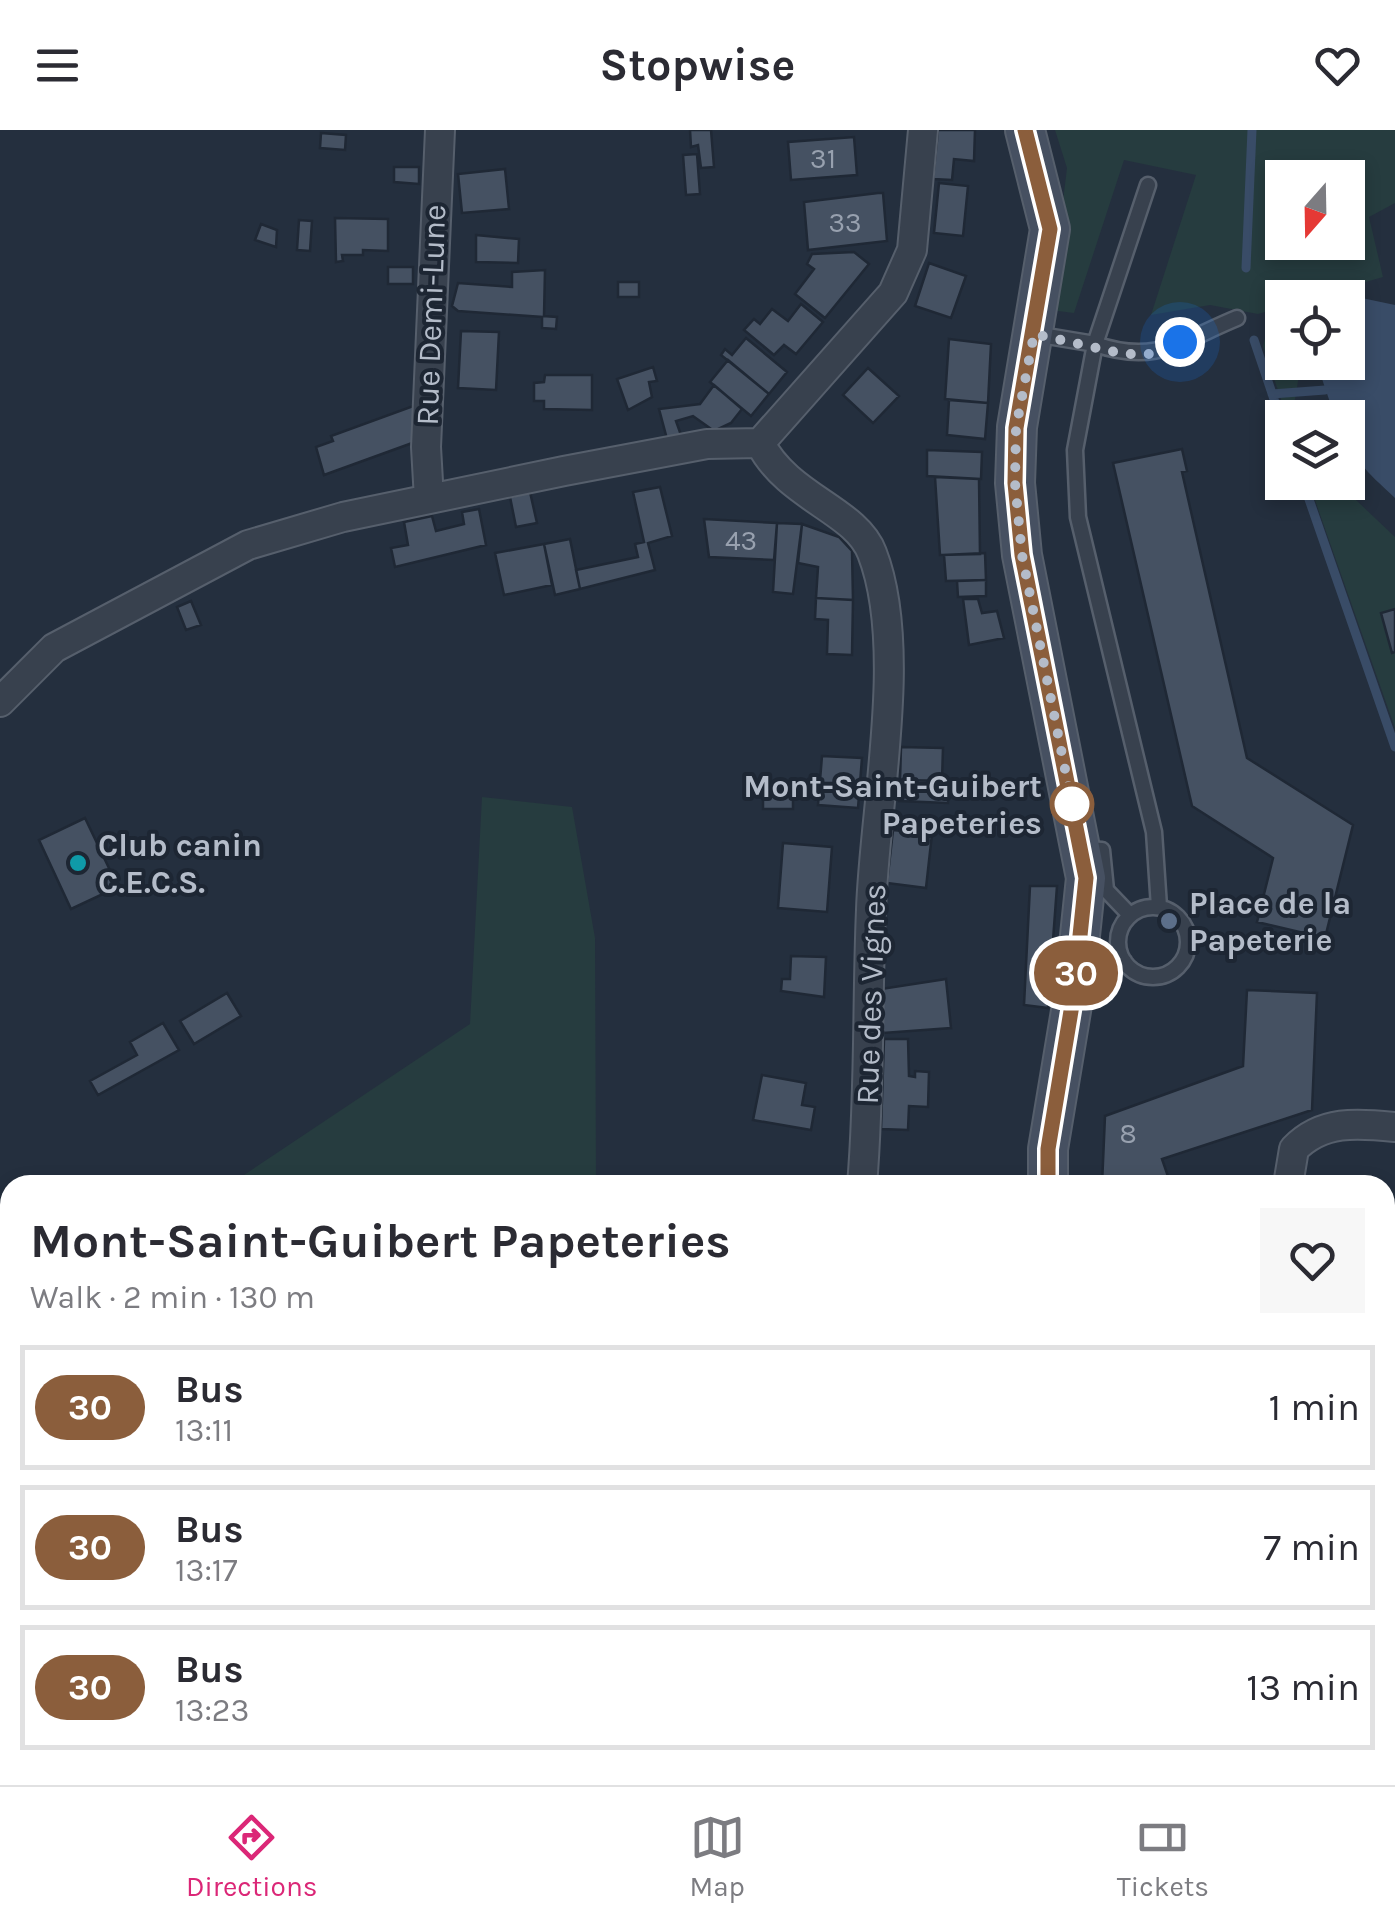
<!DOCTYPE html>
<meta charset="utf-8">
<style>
:root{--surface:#fff;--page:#f7f7f7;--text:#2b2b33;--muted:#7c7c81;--line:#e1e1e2;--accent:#db2777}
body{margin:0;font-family:Karla,sans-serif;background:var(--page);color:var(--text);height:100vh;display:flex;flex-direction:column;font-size:38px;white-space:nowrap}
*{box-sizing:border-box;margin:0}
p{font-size:32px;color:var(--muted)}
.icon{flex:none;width:55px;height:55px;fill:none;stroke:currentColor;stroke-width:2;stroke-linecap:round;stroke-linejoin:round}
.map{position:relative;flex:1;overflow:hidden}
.panel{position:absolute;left:0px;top:1045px;width:1395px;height:610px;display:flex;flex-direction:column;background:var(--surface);border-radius:30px 30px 0 0;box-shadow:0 5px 15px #0003}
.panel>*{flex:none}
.badge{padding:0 20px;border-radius:32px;font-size:35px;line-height:65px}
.needle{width:65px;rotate:200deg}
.buttons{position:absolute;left:1265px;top:30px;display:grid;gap:20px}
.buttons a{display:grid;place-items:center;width:100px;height:100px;border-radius:0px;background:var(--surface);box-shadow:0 5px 15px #0003;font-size:50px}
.you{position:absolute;width:50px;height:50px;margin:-25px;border:8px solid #fff;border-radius:50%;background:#1a73e8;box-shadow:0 0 0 15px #1a73e833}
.map>.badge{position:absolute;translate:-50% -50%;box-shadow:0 0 0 5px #fff}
.round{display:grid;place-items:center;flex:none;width:105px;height:105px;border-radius:0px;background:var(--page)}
.summary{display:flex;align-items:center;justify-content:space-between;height:170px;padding:0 30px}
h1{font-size:48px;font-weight:700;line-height:75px}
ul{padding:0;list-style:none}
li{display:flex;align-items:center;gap:30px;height:125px;margin:0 20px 15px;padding:0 10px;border:5px solid var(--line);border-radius:0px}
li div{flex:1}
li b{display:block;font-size:38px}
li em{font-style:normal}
li .badge{min-width:110px;font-weight:700;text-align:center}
header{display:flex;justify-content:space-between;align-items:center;height:130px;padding:0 30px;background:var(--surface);font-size:45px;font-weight:700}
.menu{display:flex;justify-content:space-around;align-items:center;height:140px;border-top:2px solid var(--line);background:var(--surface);font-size:28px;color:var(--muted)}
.menu a{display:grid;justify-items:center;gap:5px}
.menu .selected{color:var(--accent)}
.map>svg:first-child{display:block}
.green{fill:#263c3f;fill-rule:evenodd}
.water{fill:#394c67}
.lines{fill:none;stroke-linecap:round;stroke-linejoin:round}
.stream{stroke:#394c67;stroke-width:9}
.building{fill:#455162;stroke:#1f2835;stroke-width:2.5}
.lane-casing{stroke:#565f6c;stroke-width:19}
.street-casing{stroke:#565f6c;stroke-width:32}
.secondary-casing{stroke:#565f6c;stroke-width:42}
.lane{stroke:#38414e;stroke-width:14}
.street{stroke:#38414e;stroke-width:28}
.secondary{stroke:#465061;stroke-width:38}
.rail{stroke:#5a6575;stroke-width:8;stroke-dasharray:10 10;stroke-linecap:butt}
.line-casing{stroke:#fff;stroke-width:22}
.line{stroke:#8b5e3c;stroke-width:15}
.walk{stroke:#b4bcc9;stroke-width:10;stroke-dasharray:0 18}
.stop-dot{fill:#fff;stroke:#8b5e3c;stroke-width:5}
.culture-dot{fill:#0f9aa8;stroke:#1d2633;stroke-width:4}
.service-dot{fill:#5c6f8a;stroke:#1d2633;stroke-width:4}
.labels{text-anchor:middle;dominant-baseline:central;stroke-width:8;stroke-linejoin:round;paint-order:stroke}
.number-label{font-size:28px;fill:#98a1af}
.street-label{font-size:32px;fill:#b4bcc9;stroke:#1d2633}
.stop-label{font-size:32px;font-weight:bold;fill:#b4bcc9;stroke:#1d2633;text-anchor:end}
.poi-label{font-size:32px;font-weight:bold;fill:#b4bcc9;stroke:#1d2633;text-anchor:start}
</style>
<header><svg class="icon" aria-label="menu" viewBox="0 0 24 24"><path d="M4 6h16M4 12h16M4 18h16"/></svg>Stopwise<svg class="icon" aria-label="heart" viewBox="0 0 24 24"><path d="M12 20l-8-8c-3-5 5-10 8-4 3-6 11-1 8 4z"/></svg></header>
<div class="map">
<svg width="1395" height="1655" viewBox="0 0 1395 1655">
<rect width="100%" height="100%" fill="#242f3e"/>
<path class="green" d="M1055,0H1395V73L1369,87L1383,147L1314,167L1282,168V177L1258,184L1210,175L1151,185L1196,45L1124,30L1074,183L1050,180L1067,38ZM1282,48H1348V112H1282Z
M1282,184V232L1301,233L1294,275L1298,287H1287L1263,216L1270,188Z
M1309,353H1338L1395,407V598Z
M482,667L572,677L595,808L596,1055H229L470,894Z
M232,1645H534L541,1655H238Z"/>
<path class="water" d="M1357,167L1395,175V368C1367,341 1348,329 1348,288L1335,287L1320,243L1321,233L1348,232V170Z"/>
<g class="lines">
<path class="stream" d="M1246,138L1252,0
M1254,210L1282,293
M1272,264L1325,260
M1303,352L1395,617"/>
</g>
<path class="building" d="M690,0H711L714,37L701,38L698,15L691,17Z
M938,0H975L974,31L954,29L952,50L933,49Z
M321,3L346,5L345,20L320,18Z
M854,7L857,45L791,50L788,12Z
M697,24L700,64L686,65L683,25Z
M394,37H419V54L394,52Z
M505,39L509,79L462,83L458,44Z
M939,53L968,56L963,106L934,103Z
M878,63H883L887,111L808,120L804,72Z
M335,88L388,89V121L363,120V125H342L343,131L336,132Z
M299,90L312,91L310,121L297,120Z
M261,94L277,100L276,117L255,110Z
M476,105L519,109L518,133L476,132Z
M854,122L869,134L825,188L795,164L814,139L807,134L812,124Z
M929,133L966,146L951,188L915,176Z
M388,137H413V154H388Z
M545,140L544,186L557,187L556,199L542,198V187L458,181L452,176L458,153L512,157V142Z
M618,152H639V167H618Z
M801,174L823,192L796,224L784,215L774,225L744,200L754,189L760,194L772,179L788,191Z
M461,201L499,202L496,260L458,258Z
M746,208L787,242L769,264L721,225L725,219L732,225Z
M949,209L991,214L988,273L945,269Z
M728,230L769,264L751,286L710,252Z
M653,237L657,251L649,252L652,267L628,280L617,249Z
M868,238L899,266L873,293L843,265Z
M545,245H592V280L544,279V271H534V253L544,252Z
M714,255L742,279L731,293L714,301L693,286L676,291L681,305L667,309L659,279L700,274Z
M949,270L988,273L985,309L947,305Z
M416,275L415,312L324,345L316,317L333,311L331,306Z
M1182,319L1187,341L1182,342L1247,628L1353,695L1325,808L1257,792L1273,728L1192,676L1113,333Z
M927,320L982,322L981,349L927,346Z
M935,347L979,349L980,424L940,425Z
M660,357L672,406L648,413L655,440L580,459L576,440L638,427L635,414L644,412L633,362Z
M530,362L537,393L516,397L510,367Z
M479,379L486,415L395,437L391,418L408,415L404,392L432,386L436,401L464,394L462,382Z
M704,389L777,393L774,430L709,427Z
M777,393L802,394L793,464L773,462Z
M802,394L839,407L852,421L853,470L816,468L818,437L798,433Z
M570,409L580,459L555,465L544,414Z
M544,414L552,455L504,465L495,423Z
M985,423L986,450L946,451L944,425Z
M986,450V466L958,467L957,451Z
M816,468L853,470L852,525L827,524L828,490L815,489Z
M963,469H978L982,483L997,481L1004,508L969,515Z
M191,471L201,495L186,500L177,477Z
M1395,479V522L1392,523L1381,483Z
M901,617L943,618L942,651L900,650Z
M822,626L862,628L858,678L818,675Z
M900,650L949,651L948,673L899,671Z
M763,654L793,655V679H763Z
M85,688L118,757L71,779L39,710Z
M893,700L932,704L926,758L887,753Z
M783,713L832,717L827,782L778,778Z
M1030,756H1057L1048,878L1024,875Z
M791,826L826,827L824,867L781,861L782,849H790Z
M946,849L951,898L883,903L881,859Z
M1247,860L1317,863L1312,980L1162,1029L1171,1055H1102L1105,986L1243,936Z
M227,863L241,886L194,914L180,891Z
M163,893L179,920L98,965L90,951L137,925L130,912Z
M884,909H908L909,946L915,947V941L929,942L928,977L909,976L908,1000L881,999Z
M762,945L806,953L802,975L815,977L811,1000L753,990Z
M1395,1287V1350L1386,1356L1385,1294Z
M1391,1568L1395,1600L1385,1604V1570Z
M1395,1600V1634L1385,1638V1604Z
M1395,1634V1655H1377L1373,1645H1385V1638Z
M1159,1645H1207L1209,1655H1161Z"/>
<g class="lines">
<defs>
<path id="lane" d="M1148,55L1095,214C1156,235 1181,211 1237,188
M1035,204L1095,214L1075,320L1078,387L1154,702L1159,777
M1084,719L1102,720L1106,760L1130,785
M1118 812a35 35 0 1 1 70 0a35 35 0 1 1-70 0Z
M1083,856L1124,831"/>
<path id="street" d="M429,369L426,317L440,0
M0,572L54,518L248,415L343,387L564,341L707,314L760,313
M862,1055C870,963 867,872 871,780C874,679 909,518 872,423C856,380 788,368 760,313L893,163L912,120L923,0
M1288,1055L1294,1019C1322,990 1357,993 1395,997
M1385,1436L1395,1452
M826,1645L829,1655"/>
<path id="secondary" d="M1025,0L1050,99L1017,297L1015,353L1022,425L1086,748L1074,863L1048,1019V1055
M1313,1645L1316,1655"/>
</defs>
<use href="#lane" class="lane-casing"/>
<use href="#street" class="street-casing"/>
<use href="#secondary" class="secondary-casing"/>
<use href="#lane" class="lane"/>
<use href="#street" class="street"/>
<use href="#secondary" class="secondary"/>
<path class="rail" d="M0,1292L10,1310
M0,1329L10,1347
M174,1645L180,1655
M194,1645L200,1655"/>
</g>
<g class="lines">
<defs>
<path id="line" d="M1025,0L1050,99L1016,298L1015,353L1022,425L1086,748L1074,863L1048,1019V1055"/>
</defs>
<use href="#line" class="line-casing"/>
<use href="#line" class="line"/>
<path class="walk" d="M1072,674L1022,425L1015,353L1016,298L1034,204L1124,224H1152L1180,212"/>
</g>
<circle class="stop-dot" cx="1072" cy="674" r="20"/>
<circle class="culture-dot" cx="78" cy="733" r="10"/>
<circle class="service-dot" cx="1169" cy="791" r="10"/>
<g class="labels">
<g class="number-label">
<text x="823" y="28">31</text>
<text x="845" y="92">33</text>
<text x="741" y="410">43</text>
<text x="1128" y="1003">8</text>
</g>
<g class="street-label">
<text transform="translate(431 185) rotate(-88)">Rue Demi-Lune</text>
<text transform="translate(871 864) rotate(-88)">Rue des Vignes</text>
</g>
<g class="stop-label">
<text x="1042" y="656">Mont-Saint-Guibert<tspan x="1042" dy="37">Papeteries</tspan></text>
</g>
<g class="poi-label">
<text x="98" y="715">Club canin<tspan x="98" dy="37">C.E.C.S.</tspan></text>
<text x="1189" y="773">Place de la<tspan x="1189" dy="37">Papeterie</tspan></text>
</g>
</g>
</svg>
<div class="buttons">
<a><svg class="needle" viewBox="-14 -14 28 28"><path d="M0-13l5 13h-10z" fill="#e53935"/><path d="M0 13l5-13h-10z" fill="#7c7c81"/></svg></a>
<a><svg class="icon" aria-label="locate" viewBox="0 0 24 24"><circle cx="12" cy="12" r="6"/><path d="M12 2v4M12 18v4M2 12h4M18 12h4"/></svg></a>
<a><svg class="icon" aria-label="layers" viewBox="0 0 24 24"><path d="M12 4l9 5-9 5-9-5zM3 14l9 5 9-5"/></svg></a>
</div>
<div class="you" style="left:1180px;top:212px"></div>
<b class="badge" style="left:1076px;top:843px;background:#8b5e3c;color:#fff">30</b>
<section class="panel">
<div class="summary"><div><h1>Mont-Saint-Guibert Papeteries</h1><p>Walk · 2 min · 130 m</p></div><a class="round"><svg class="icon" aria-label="heart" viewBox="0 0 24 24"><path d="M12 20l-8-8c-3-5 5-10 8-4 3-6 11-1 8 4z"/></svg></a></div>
<ul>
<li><span class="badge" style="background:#8b5e3c;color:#fff">30</span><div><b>Bus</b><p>13:11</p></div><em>1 min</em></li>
<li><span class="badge" style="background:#8b5e3c;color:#fff">30</span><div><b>Bus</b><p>13:17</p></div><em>7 min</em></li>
<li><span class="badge" style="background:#8b5e3c;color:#fff">30</span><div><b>Bus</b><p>13:23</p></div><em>13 min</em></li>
</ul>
</section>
</div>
<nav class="menu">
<a class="selected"><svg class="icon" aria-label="directions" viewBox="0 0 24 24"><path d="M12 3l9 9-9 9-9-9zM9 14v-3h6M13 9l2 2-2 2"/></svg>Directions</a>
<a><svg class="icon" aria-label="map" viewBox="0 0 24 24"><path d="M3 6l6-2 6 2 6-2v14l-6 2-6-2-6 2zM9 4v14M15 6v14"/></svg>Map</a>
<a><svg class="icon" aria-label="tickets" viewBox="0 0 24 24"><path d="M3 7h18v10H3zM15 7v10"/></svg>Tickets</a>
</nav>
